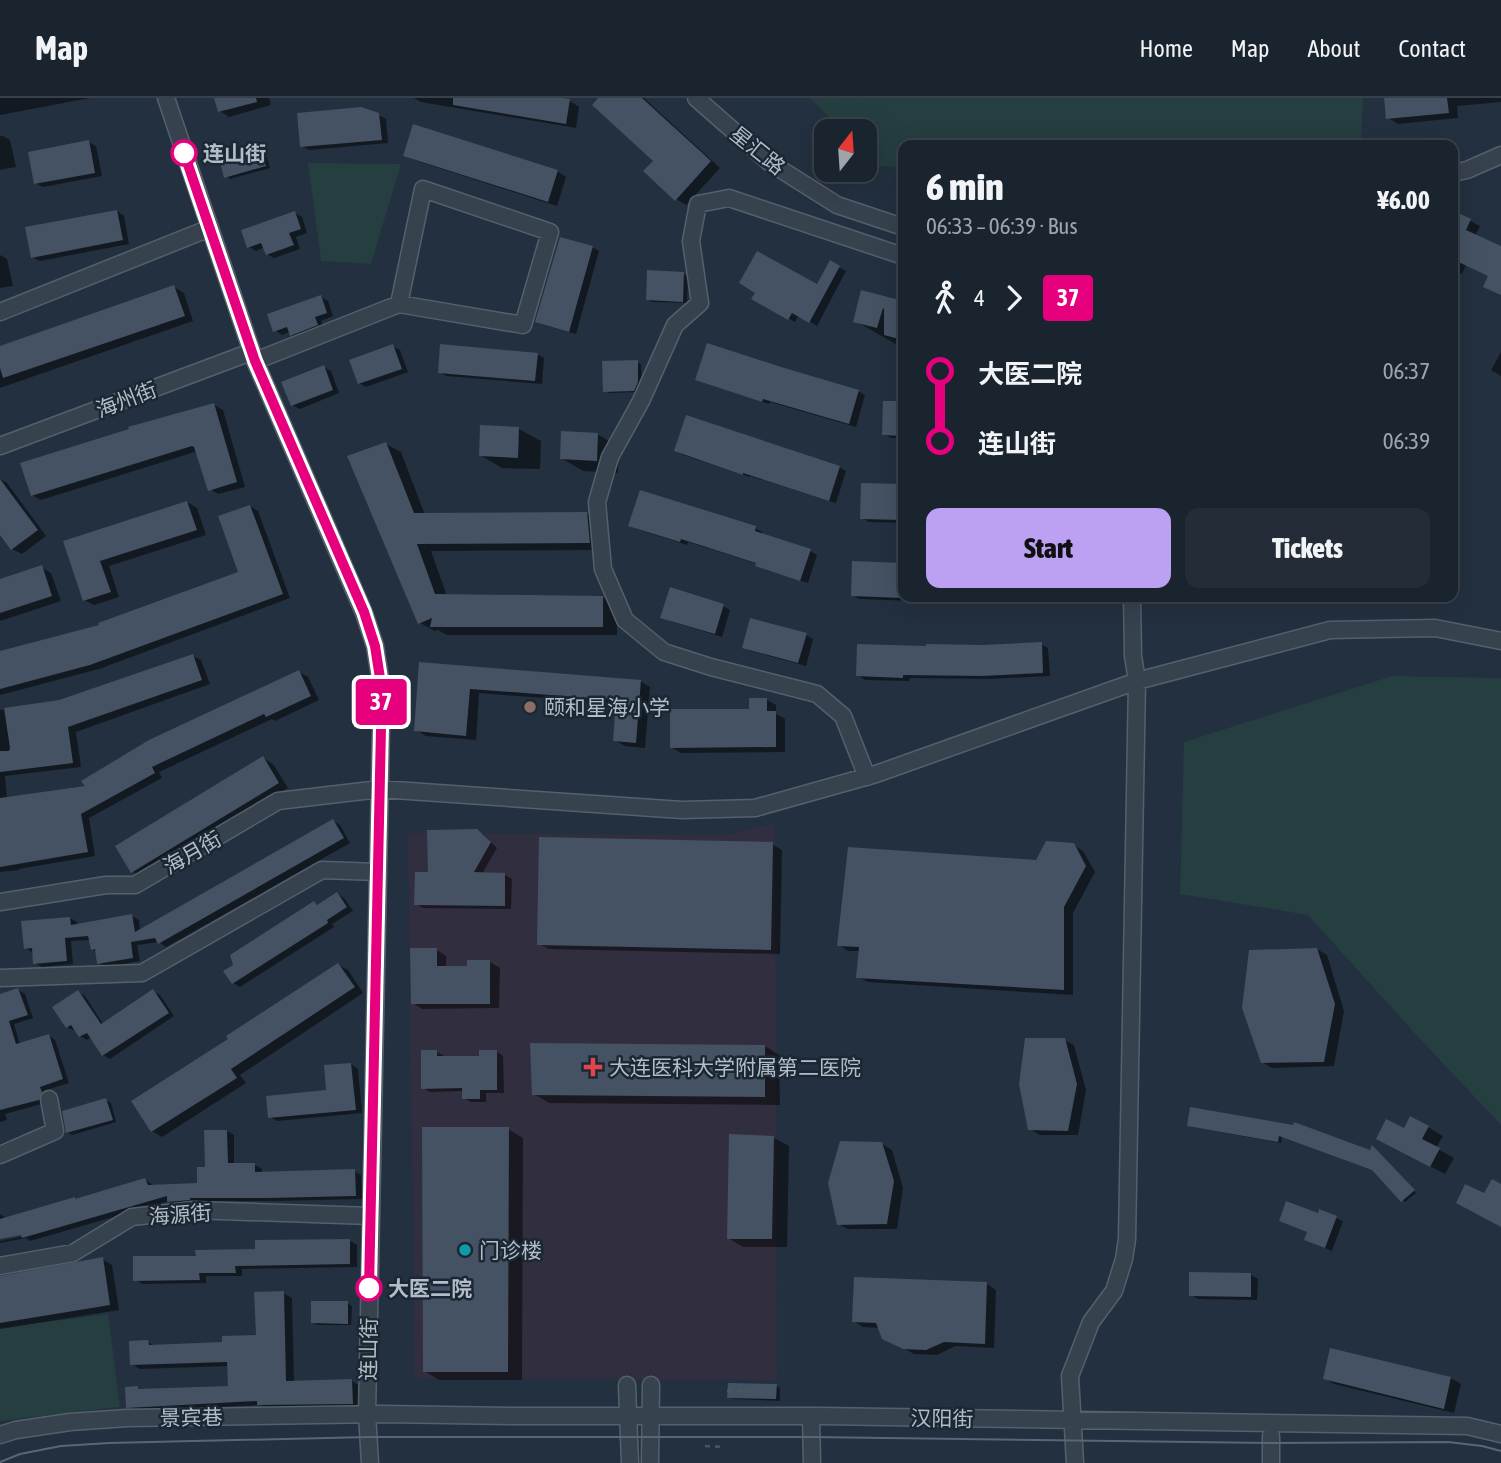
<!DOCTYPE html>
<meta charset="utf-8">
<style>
:root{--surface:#1a242f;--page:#232c37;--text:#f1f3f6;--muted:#9fa4aa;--line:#38414b;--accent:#bca0f2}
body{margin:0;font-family:"Asap Condensed","Noto Sans SC",sans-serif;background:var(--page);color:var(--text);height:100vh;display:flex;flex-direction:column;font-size:26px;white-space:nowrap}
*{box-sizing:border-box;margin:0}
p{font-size:23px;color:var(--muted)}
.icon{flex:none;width:38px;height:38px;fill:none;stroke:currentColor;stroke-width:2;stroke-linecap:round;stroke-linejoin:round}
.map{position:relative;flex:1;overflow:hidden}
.panel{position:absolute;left:898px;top:42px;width:560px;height:462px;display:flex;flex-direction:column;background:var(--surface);border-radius:14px;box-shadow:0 7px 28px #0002,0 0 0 2px var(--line)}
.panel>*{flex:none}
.badge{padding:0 14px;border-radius:5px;font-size:24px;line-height:46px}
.needle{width:46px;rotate:17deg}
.buttons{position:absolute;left:814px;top:21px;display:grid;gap:14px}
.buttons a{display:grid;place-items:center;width:63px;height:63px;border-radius:14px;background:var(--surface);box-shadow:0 7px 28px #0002,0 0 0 2px var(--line);font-size:35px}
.map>.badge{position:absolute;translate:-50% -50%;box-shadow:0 0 0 4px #fff}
.legs{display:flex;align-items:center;gap:10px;height:77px;padding:0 28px;font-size:23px}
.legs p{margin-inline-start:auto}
.headline{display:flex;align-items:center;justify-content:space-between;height:119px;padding:0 28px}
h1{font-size:38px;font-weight:800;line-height:52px}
.button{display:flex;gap:14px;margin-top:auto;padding:14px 28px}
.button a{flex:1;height:80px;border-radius:14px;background:var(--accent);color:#111;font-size:28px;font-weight:800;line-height:80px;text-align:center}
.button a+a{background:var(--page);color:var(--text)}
ul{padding:0 28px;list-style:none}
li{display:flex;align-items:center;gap:24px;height:70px;font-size:26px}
li i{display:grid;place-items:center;width:10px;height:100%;margin:0 9px;background:currentColor}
li i::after{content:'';width:18px;height:18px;margin:-9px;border:5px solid;border-radius:50%;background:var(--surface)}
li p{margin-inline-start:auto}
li:first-child i{background:linear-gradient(#0000 50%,currentColor 0)}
li:last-child i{background:linear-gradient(currentColor 50%,#0000 0)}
header{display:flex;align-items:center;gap:42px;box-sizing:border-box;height:98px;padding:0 35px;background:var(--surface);border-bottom:2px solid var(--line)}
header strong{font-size:33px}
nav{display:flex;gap:38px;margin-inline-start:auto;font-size:24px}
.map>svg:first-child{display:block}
.medical{fill:#312f3f}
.green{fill:#253e40}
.shadow{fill:#0007}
.building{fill:#445263}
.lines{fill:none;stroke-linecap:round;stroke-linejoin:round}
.minor-casing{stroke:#55606d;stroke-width:19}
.path{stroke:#435b5d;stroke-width:2.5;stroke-dasharray:5 5;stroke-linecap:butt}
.minor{stroke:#37424f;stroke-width:16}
.tram{stroke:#596676;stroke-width:2}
.line-1-casing{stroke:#fff;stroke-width:16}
.line-1{stroke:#e6007e;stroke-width:10}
.stop-1-dot{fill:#fff;stroke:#e6007e;stroke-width:3.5}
.education-dot{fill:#8d6e63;stroke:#1c2734;stroke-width:2.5}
.health-dot{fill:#e0444e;stroke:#1c2734;stroke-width:2.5}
.culture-dot{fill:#0f9aa8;stroke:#1c2734;stroke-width:2.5}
.labels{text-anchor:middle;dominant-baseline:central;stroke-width:5;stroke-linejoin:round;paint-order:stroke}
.street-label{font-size:21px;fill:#b3bdca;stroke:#1c2734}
.stop-label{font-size:21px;font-weight:bold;fill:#b3bdca;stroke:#1c2734;text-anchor:start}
.poi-label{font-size:21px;fill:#b3bdca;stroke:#1c2734;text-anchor:start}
</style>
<header>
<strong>Map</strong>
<nav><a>Home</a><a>Map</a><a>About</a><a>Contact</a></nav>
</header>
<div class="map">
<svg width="1501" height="1365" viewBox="0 0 1501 1365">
<rect width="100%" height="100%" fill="#23303f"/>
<path class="medical" d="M775,725L777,1282L415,1281L408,735L726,737Z"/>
<path class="green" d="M810,0H1363L1361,47H903V69L877,68L865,56L864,33H843Z
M308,65L401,66L371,166L321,163Z
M1392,578L1501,580V1027L1419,940L1308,817L1180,796L1184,644Z
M108,1216L120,1309L0,1323V1230Z"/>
<path class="shadow" d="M0,0H90L0,17Z
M216,0H269L271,7L229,19L220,13Z
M414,0H551L570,3L579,9L576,30L421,4Z
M601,0H644L720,70L686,107L676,101L655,63Z
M1386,0H1501V4L1457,8L1458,20L1398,26L1388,20Z
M379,17L386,21L388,45L309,52L302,48Z
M0,38H3L10,42L16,69L0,72Z
M89,44L96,48L102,78L43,89L35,85Z
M260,46L264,49L270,70L230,81L226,78Z
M405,57L557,73L566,79L557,108L414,62Z
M117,113L124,118L129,146L40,163L32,159Z
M295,115L302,119L307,135L296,139L300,151L274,160L267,156L265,149L256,153L249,149Z
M1455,115L1480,128L1475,138L1501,150V196L1490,178L1466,167L1462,176L1452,172V120Z
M592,149L599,153L576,236L544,227L537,223Z
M0,157L7,161L13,188L0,190Z
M831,165L846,173L817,228L799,217L795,224L754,201L818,188Z
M683,176L688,178L687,205L652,204L647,201Z
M174,189L184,195L193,223L0,290V249Z
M898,197L903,198V250L855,223L896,203Z
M321,199L328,203L333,218L321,223L324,231L299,241L292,237L291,233L282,237L275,232Z
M392,248L400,252L408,274L366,289L359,285Z
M1501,254V278L1491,272Z
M537,256L544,260L542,286L446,278L439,274Z
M637,264L641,266L642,287L638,294L609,295L604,293Z
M324,269L331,273L339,295L300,311L292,307Z
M704,285L858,293L865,297L856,329L770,304L769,306Z
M903,305V340H891L884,336Z
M214,307L223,312L245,389L218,396L210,391L198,353L41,402L32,397Z
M482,329L519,331L541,343L540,371L502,370L480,357Z
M597,336L619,349L618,375L583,373L561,360Z
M386,346L401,354L425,417L587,416L602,425L604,452L431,453L447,498L602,499L617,508V537H447L438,532L435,533L420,525Z
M676,353L839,369L846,373L836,405L750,378V379L683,357Z
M0,381L7,385L46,438L22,456L12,451L0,434Z
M903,388V425L869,424L862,420Z
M187,404L197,410L206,437L109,468L119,499L94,507L84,502L65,444Z
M250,408L258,413L290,500L99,571L0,597V555L101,528L241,475Z
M630,427L755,430L762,434V437L810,453L817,457L808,485L764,471L758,466L688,444L687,447L637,431Z
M903,467V499H914L913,503L859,501L852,497Z
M41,469L51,475L61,503L0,523V483Z
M920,499H996V501Z
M723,508L730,512L722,539L670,523Z
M806,537L813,541L806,568L751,553L744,549Z
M1041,546L1048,550L1050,578L989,581L910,580L909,583L865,582L858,577L928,550Z
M193,558L201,562L210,586L76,634L81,669L5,678L7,701L87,690L299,574L308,579L319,602L275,623L272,621L159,674L162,680L89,720L95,758L19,771V772L0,774V612L59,604Z
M421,566L640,583L650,589L645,650L625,648L615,642L618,606L479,595L476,642L426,638L416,632Z
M767,602L776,607V616L785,621V654L681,655L671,649L751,613Z
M263,660L273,666L288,690L142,779L133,774Z
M333,723L340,727L350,745L166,849L159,844L137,847L140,863L106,869L99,865L97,854L92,851L91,842L71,843L73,866L42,869L35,865L32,854L25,850L70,820L77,824V827L132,818L139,822L140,832Z
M477,733L484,737L497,750L482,776L505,777L512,781L511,811L423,810L416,806Z
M772,746L782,752L780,856L549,851L539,846Z
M1073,747L1083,753L1095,774L1073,815V897L868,884L858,879L860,853H848L839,847L1037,764Z
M337,796L344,800L353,813L332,826L334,829L240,889L233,885L315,805L319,808Z
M1317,851L1327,857L1344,913L1334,968L1272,970L1262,964Z
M437,852L446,858V870H469V864H490L500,870L499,910L422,911L413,905Z
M338,867L348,872L363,895L240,977L246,985L162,1039L152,1033L230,942Z
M18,892L25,896L33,920L14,926L20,947L49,938L55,942L69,985L46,992L48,998L45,1005L5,1016L7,1022L0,1024V898Z
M153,893L160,897L174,918L110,961L103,957L92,939L87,942L80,938L76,931L73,932L67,929L78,894L85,898L103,926Z
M1064,942L1074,947L1086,992L1078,1037H1040L1030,1031Z
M765,948L779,957L780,1007L549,1005L534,996Z
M496,953L503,958L504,995H486V1004H471L464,1000V993L430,994L423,990L422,954H437L444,958V960H481Z
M351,966L358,971L362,1015L277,1023L270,1019L328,994Z
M106,1002L111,1005L116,1024L72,1037L67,1034Z
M1192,1011L1371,1054L1373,1049L1416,1095L1405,1104L1374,1072L1282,1038L1281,1045L1192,1029L1189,1027Z
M1428,1029L1443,1038L1436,1050L1454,1060L1445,1076L1393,1049L1405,1032Z
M508,1031L523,1040L522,1282H439L424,1273Z
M227,1033L234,1037V1067H255L262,1071V1075L354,1073L361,1077L362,1101L276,1103H197V1105L176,1107L169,1103L30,1143L26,1140L0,1145V1143L30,1137L29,1134L0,1139V1116L7,1121L145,1082L152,1086L153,1089L199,1087Z
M774,1040L789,1048L787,1149H743L728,1140Z
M882,1046L892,1052L903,1090L897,1131H848L838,1126Z
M1320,1113L1343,1123L1332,1153L1313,1145Z
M350,1143L357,1147V1169L242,1171V1178H206V1185L142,1186L135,1181L199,1160Z
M102,1161L112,1167L119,1212L0,1231V1180Z
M1251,1177L1258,1181L1257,1202L1198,1201L1191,1197Z
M987,1186L996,1192L994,1250L955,1248L937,1257L914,1256L891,1243L880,1230L863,1229L854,1223Z
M283,1195L292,1200L294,1284L352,1283L360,1288L361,1310L268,1311L260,1307L136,1313L128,1308L137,1290L143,1293L230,1290L229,1268L140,1271L132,1266L147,1244L155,1248L224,1246L257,1239Z
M347,1205L352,1208L351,1227H317L313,1224Z
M1331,1252L1451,1280L1461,1286L1454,1315L1334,1286L1325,1280Z
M776,1288L780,1290V1303L733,1301L729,1299Z"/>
<path class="building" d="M214,0H256L257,4L218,14Z
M453,0H562L570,1L566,26L453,7Z
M598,0H642L711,63L675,103L643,73L653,63L592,7Z
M1384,0H1447L1449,15L1386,21Z
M361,9L379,15L382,42L300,49L297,15Z
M413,26L558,72L548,104L403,58Z
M89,42L95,75L34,86L28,54Z
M260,44L266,68L224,80L218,56Z
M117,112L123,142L31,160L25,129Z
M1452,112L1471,121L1466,132L1501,148V197L1483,189L1488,178L1452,161Z
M295,113L301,131L289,135L294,147L266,157L261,145L247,150L241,132Z
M560,139L593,148L569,234L535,224Z
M757,153L817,186L830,162L840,168L809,225L792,215L788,222L751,201L755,195L739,185Z
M647,172L684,174L683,204L646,202Z
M174,187L185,218L3,280L0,270V248Z
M861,192L903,203V242L884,237V211L883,210L877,230L853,224Z
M321,197L327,215L315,219L318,227L290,238L287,229L273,234L267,216Z
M707,245L781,269L859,292L849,326L763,301L762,304L695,282Z
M393,246L402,271L358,286L349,262Z
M440,246L538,255L535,283L438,275Z
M638,262V284L634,293L603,294L602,263Z
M324,267L333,292L291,308L281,284Z
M883,303H903V338L882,337Z
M214,305L237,384L208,393L194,349L192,348L31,398L20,365L129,331L128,329Z
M686,317L840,368L829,403L743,375V377L674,353Z
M480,327L519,329L518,360L479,358Z
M561,333L598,335L597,363L560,361Z
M386,344L414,415L587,414L590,445L417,446L435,496L603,498V529H430L432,520L418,526L347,358Z
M0,381L38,432L11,452L0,437Z
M861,385L903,386V422L860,421Z
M640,392L756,428L755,433L811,451L800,483L755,468L756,465L681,441L680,444L628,428Z
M187,403L197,432L100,463L111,494L83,503L63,443Z
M250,407L283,496L90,567L0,591V553L99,527L98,525L238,474L218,418Z
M852,463L903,465V500L851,498Z
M42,467L52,498L0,515V481Z
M670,489L724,506L715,536L660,520Z
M750,520L807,535L798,565L742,550Z
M1042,544L1043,575L981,578L903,577V580L856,578L857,546L926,548V546L983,547Z
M193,556L202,582L68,629L73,665L0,674V653H9L10,650L4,610L59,602Z
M419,564L641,582L636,645L613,643L616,602L470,591L466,638L414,633Z
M299,572L311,598L266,619L264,616L152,669L155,675L81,716L88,754L0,769V700L85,688L81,683L149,642Z
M749,600H767V613H776V649L670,650V611H749Z
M263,658L279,685L131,775L115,748Z
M333,721L344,740L158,846L155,840L131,844L133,860L97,866L95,851L91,852L88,838L65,840L67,863L33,866L32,850L24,851L21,823L70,819L71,827L132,816L135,834Z
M477,731L491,744L474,774L505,775V808L414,807L415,774H428L427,732Z
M539,739L773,744L771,852L537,847Z
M1046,743L1074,745L1086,768L1064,809V892L856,880L859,849L837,848L848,749L1036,762Z
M337,794L347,809L327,822L328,825L232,886L223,873L233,867L230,857L314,803L317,807Z
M410,850H437V868H467V862H490V906H411Z
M1317,850L1335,906L1324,964L1261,965L1242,910L1249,852Z
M338,865L355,889L231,971L237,980L151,1034L131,1003L228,941L226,938Z
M18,890L28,917L9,923L16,946L49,936L63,981L40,989L42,994L39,1002L0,1012V896Z
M153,891L169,915L102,958L87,935L79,939L71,927L66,930L52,909L78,892L101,926Z
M1025,940H1065L1077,986L1068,1033L1028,1032L1019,986Z
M530,945L765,947V999L532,997Z
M421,952H437V958H479V952H497V992H480V1001H462V990L421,991Z
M351,965L356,1012L268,1020L266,998L326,992L324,967Z
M106,1000L113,1022L66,1035L62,1013Z
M1190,1009L1293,1027L1294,1024L1370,1052L1372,1047L1415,1092L1401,1104L1372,1072L1279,1038L1278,1044L1187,1028Z
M1410,1018L1429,1028L1422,1041L1440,1050L1430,1069L1376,1041L1386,1021L1404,1030Z
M422,1029H509L508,1274H423Z
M204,1032H227L228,1065H255V1074L355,1071L356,1098L268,1100H190V1102L167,1104V1098L22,1140L21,1137L0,1141V1121L75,1099V1101L145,1080L148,1087L197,1085V1069H205Z
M729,1036L774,1038L772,1141H727Z
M840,1043L882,1044L894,1083L887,1126L837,1127L828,1085Z
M1492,1081L1501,1086V1129L1456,1105L1465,1086L1484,1095Z
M1286,1103L1318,1115L1319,1111L1337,1118L1325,1150L1304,1142L1307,1134L1279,1123Z
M350,1141V1166L235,1168L236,1175H199L200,1182L133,1183V1158H196L195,1152L255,1151V1142Z
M103,1159L110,1207L0,1225V1178Z
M1189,1174L1251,1175V1199L1189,1198Z
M854,1179L987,1184L985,1246L944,1244L926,1252L903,1251L882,1241L876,1225L852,1224Z
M284,1193L286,1283L352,1281L353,1306L257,1307V1303L126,1310L125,1289L138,1288V1291L228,1288L227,1264L130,1267L129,1243L148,1242L149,1247L222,1244V1238L256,1237L254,1194Z
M311,1203H348V1226L311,1225Z
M1330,1250L1451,1279L1444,1311L1323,1281Z
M728,1285L777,1286L776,1301L727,1300Z"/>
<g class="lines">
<defs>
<path id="minor" d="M166,0L255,263L364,515L375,548L380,580L381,630L367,1316L370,1365
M696,0L769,64L837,107L903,129
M1452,75L1467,72L1501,57
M0,214L210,130
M255,263L399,206L523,227L550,134L423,91L399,206
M0,348L251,254
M867,679L843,618L817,596L711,569L664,554L625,522L603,471L597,404L610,359L641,303L675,227L700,205L691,143L698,106L729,100L903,158
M0,804L106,787H135L278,703L380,691L682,712L755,710L876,676L1137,583L1330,532L1435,530L1501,543
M0,880L142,875L322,772L378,774
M0,1057L55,1033L49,1001
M0,1168L73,1155L132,1119L193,1112L371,1118
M627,1287L630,1365
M811,1319L812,1365
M0,1337L16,1332L70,1324L127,1320L383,1316L515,1318H821L1467,1328L1501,1336
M1271,1338V1365
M650,1365L651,1287
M1075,1365L1070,1278L1091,1224L1114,1193L1124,1161L1127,1141L1137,583L1133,558L1132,499"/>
</defs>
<use href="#minor" class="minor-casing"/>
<path class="path" d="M727,1293L777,1294
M705,1348L725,1349"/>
<use href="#minor" class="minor"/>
<path class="tram" d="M0,1364L20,1356L61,1348L109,1345L368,1339H811L1271,1345L1448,1344L1482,1348L1501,1353"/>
</g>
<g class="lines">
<defs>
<path id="line-1" d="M184,55L255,263L364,514L375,548L380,580L381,630L369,1190"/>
</defs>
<use href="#line-1" class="line-1-casing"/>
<use href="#line-1" class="line-1"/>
</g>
<g class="stop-1-dot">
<circle cx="184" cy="55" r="12"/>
<circle cx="369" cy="1190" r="12"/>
</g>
<circle class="education-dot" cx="530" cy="609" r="7"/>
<path class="health-dot" d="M589.5 958.5h7v7h7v7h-7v7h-7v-7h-7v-7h7z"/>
<circle class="culture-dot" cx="465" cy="1152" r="7"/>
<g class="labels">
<g class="street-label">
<text transform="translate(758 52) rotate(39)">星汇路</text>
<text transform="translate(126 301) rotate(-21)">海州街</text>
<text transform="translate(192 754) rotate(-30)">海月街</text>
<text transform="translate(180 1116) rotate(-4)">海源街</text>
<text transform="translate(368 1251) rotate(-89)">连山街</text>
<text transform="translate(191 1319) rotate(-1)">景宾巷</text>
<text transform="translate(942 1320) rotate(1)">汉阳街</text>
</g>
<g class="stop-label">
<text x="203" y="55">连山街</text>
<text x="388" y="1190">大医二院</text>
</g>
<g class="poi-label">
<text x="544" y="609">颐和星海小学</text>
<text x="609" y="969">大连医科大学附属第二医院</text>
<text x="479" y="1152">门诊楼</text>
</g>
</g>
</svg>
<div class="buttons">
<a><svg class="needle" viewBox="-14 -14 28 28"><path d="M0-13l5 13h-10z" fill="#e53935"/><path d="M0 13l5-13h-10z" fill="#9fa4aa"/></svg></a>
</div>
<b class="badge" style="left:381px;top:604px;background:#e6007e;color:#fff">37</b>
<section class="panel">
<div class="headline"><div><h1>6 min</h1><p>06:33 – 06:39 · Bus</p></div><b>¥6.00</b></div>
<div class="legs"><svg class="icon" aria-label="walk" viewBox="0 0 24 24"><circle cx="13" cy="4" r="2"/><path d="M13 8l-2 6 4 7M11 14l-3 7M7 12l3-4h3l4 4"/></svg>4<svg class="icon" aria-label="forward" viewBox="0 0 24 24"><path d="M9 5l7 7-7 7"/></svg><b class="badge" style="background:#e6007e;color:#fff">37</b></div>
<ul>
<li><i style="color:#e6007e"></i><b>大医二院</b><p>06:37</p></li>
<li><i style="color:#e6007e"></i><b>连山街</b><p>06:39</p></li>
</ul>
<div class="button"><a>Start</a><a>Tickets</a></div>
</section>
</div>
